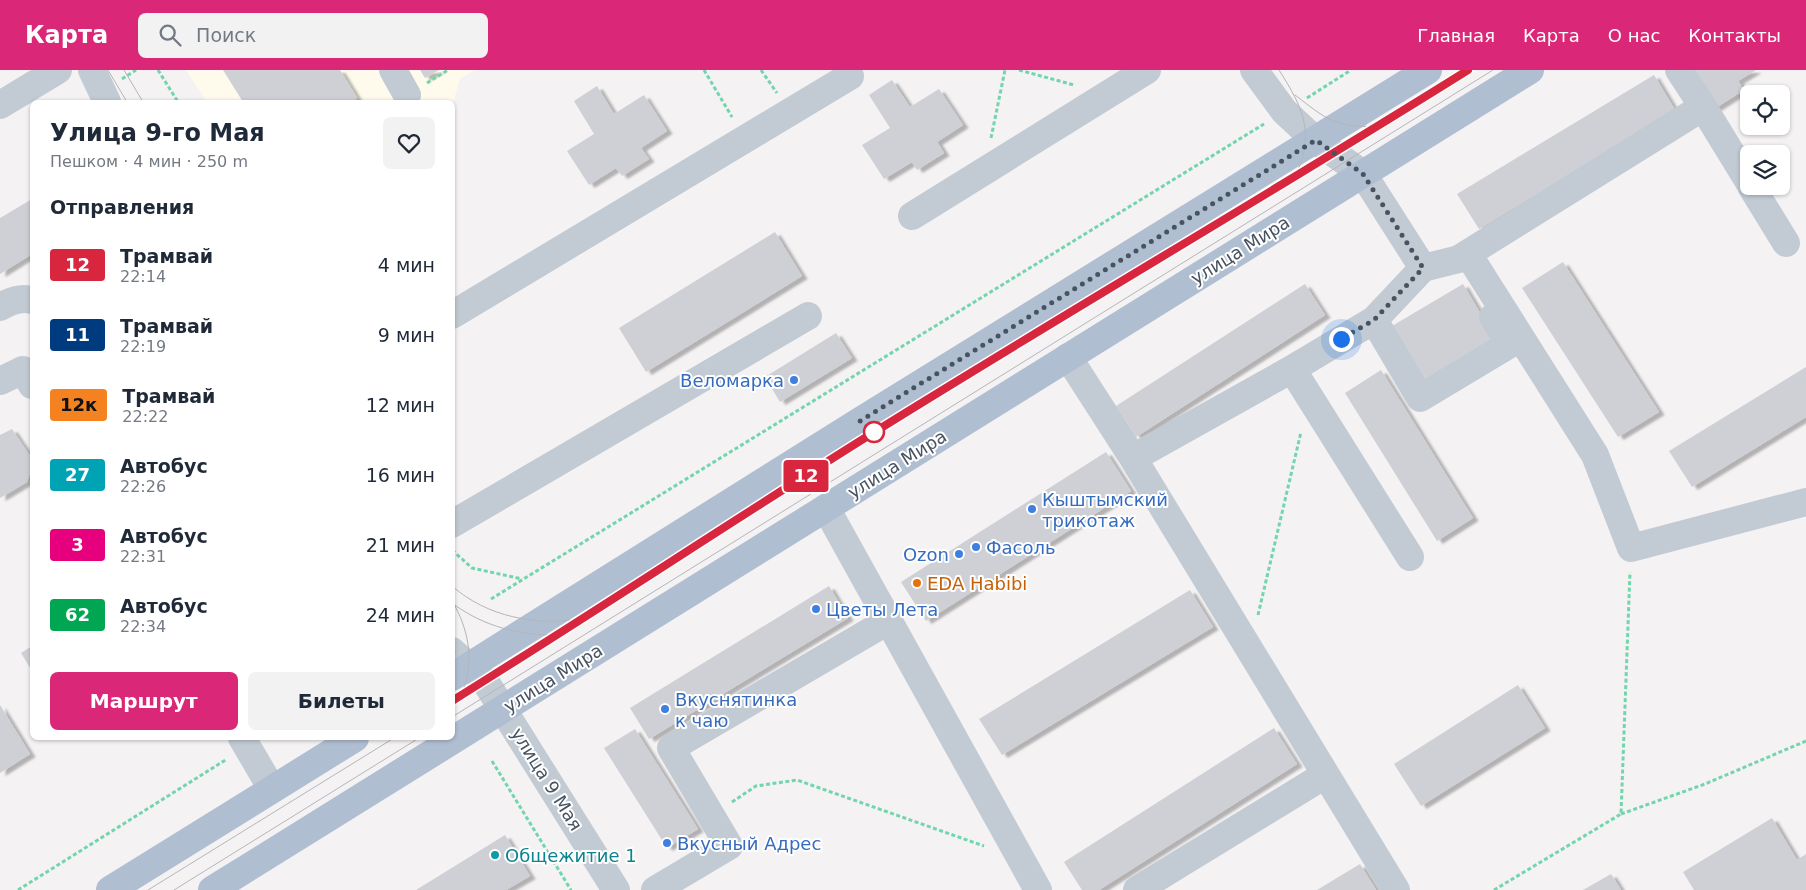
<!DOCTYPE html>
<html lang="ru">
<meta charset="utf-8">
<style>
:root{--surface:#fff;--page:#f2f2f3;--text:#1f2937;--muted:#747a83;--accent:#db2777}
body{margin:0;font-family:"DejaVu Sans",sans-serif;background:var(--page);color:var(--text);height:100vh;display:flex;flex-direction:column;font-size:19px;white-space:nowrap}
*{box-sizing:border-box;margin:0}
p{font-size:16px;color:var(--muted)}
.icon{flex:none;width:28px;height:28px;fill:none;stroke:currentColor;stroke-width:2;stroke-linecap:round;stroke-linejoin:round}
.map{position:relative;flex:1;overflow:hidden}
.side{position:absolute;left:30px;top:30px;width:425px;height:640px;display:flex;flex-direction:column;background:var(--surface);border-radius:8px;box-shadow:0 1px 4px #0004}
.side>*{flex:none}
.badge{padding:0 10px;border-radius:4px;font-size:18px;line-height:32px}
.fabs{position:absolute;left:1740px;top:15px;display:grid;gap:10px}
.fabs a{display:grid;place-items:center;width:50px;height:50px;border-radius:8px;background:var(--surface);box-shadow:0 1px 4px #0004;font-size:25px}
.you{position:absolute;width:25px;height:25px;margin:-12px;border:4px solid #fff;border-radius:50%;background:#1a73e8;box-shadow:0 0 0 8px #1a73e833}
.map>.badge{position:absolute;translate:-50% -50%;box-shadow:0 0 0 2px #fff}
h2{padding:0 20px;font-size:19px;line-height:45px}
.round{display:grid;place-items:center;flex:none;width:52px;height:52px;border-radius:8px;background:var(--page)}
.summary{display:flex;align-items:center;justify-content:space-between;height:85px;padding:0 20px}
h1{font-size:24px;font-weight:800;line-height:38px}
.primary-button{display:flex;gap:10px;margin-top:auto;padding:10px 20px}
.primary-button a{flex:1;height:58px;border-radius:8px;background:var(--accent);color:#fff;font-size:20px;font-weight:800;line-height:58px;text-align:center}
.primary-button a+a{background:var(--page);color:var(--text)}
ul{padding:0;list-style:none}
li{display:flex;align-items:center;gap:15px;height:70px;padding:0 20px}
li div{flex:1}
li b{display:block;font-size:19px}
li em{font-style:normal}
li .badge{min-width:55px;font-weight:700;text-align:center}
header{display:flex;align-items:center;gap:30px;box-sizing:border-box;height:70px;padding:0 25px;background:var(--accent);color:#fff}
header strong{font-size:24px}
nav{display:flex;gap:28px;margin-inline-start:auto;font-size:18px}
.search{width:350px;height:45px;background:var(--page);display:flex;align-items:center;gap:12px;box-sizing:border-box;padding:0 18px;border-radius:8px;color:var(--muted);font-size:19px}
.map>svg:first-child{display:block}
.commercial{fill:#fefaec}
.building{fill:#ced0d6;filter:url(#shadow)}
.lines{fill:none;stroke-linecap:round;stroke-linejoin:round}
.path{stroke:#73d5ad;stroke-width:3;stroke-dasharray:4 2.5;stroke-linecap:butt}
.minor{stroke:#c2cbd4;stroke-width:28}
.major{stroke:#b0bed2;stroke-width:28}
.tram{stroke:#b3b6bd;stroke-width:1}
.line-casing{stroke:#fff;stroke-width:11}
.line{stroke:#d7263d;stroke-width:8}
.walk{stroke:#485361;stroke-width:5;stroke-dasharray:0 9}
.shop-dot{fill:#3f7fe0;stroke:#fff;stroke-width:2}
.stop-dot{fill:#fff;stroke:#d7263d;stroke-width:2.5}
.food-dot{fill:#e8710a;stroke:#fff;stroke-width:2}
.culture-dot{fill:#0f9aa8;stroke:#fff;stroke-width:2}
.labels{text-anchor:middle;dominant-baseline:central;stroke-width:4;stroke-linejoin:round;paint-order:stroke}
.street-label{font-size:18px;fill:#485361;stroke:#fff}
.shop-label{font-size:18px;fill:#366cbe;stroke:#fff;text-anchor:start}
.food-label{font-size:18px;fill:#c56008;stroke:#fff;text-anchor:start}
.culture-label{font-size:18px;fill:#0d838f;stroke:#fff;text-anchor:start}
</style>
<header>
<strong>Карта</strong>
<div class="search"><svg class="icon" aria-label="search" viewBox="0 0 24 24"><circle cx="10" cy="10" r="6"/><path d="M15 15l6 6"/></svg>Поиск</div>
<nav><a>Главная</a><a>Карта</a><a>О нас</a><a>Контакты</a></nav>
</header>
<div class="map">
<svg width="1806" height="820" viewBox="0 0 1806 820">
<defs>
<filter id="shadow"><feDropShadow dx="5.5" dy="3" stdDeviation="1" flood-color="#0004"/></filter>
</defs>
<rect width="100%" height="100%" fill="#f4f2f2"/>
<path class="commercial" d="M186,0H475L460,9L453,33L207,32Z"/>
<path class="building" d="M223,0H340L357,28L350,32H243Z
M420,0H439L425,8Z
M1689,0H1756L1738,11L1744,20L1714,39Z
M1654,5L1675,40L1479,159L1457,124Z
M892,10L910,37L939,19L963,55L937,72L944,83L917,100L912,92L884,109L862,75L890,58L869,25Z
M597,16L614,44L644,25L667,61L641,78L649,89L622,106L616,98L589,115L567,81L594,64L574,31Z
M32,129V184L0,204V148Z
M775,162L802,206L646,302L619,258Z
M1563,192L1659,342L1618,367L1522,218Z
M1305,214L1325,245L1136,367L1116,336Z
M1463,214L1498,273L1427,314L1392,256Z
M836,263L852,288L780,332L765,307Z
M1806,297V347L1692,417L1669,381Z
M1381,300L1473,448L1437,471L1345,323Z
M12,359L32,389V396L27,412L0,428V365Z
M1106,382L1131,421L926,551L901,512Z
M829,516L848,548L649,669L630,638Z
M1190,520L1213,557L1002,685L979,649Z
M32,576V601L21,583Z
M1518,615L1545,658L1421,736L1394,694Z
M0,635L30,684L0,703Z
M1274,658L1297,694L1099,820H1082L1064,792Z
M635,659L698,759L667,778L604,678Z
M1772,748L1797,790L1806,784V820H1694L1683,802Z
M505,765L530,806L506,820H416Z
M1360,794L1376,820H1317Z
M1611,804L1621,820H1583Z"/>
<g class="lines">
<path class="path" d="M158,0L178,32
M704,0L732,47
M761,0L777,23
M1019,0L1074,15
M122,9L136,0
M427,13L448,0
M1307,28L1351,0
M991,68L1005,0
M452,480L472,498L522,509
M491,529L1264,54
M1258,545L1301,362
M492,691L571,820
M732,732L756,716L797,710L984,776
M1621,744L1705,714L1806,671
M18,820L227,689
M1494,820L1621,744L1630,502"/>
<path class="minor" d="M92,0L107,32
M393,0L407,25
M1254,0L1284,41L1315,70L1363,104L1423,198
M0,35L58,0
M1703,37L1749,112
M1751,116L1786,173
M912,146L1147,0
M1468,184L1595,385L1631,478L1806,432
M0,237C10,231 21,227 32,230
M452,245L850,6
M1374,250L1420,328L1510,274L1493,247
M1068,287L1133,388L1396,820
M1292,299L1410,487
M0,311L23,300L32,315
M1133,388L1292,299L1374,250L1423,198L1459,189L1703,37L1679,0
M826,438L1038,820
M452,454L808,246
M452,581L485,611L616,820
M242,668L272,719
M655,820L729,776L671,678L888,551
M1137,820L1325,705"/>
<path class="major" d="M452,607L860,351L1428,0
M110,820L355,668
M212,820L1530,0"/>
<path class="tram" d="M108,0L127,32
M124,0L143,32
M1279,0C1304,39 1316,65 1294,109
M1295,25C1325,48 1336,59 1376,56
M452,516C487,547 536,556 581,549
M452,533C484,557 521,566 560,565
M455,536C470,564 475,597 460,627
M452,574L455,582L452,607
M452,631C592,545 729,453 868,366C1067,242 1270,124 1468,0
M452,647L1493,0
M148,820L394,668
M174,820L419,668"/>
</g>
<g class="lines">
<defs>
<path id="line" d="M452,631C592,544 729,453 868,366C1067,242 1270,124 1468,0"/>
</defs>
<use href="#line" class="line-casing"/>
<use href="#line" class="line"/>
<path class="walk" d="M874,362L860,351L1316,70L1363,104L1423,198L1374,250L1341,269"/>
</g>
<g class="shop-dot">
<circle cx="794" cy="310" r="5"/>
<circle cx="1032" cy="439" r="5"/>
<circle cx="976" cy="477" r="5"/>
<circle cx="959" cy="484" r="5"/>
<circle cx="816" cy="539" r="5"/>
<circle cx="665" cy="639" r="5"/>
<circle cx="667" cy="773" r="5"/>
</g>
<circle class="stop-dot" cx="874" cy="362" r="10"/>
<circle class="food-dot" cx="917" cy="513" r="5"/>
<circle class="culture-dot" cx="495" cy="785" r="5"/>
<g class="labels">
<g class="street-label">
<text transform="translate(1240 180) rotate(-32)">улица Мира</text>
<text transform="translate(897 394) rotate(-32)">улица Мира</text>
<text transform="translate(553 608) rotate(-32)">улица Мира</text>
<text transform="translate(547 709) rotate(58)">улица 9 Мая</text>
</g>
<g class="shop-label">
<text x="784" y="310" text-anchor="end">Веломарка</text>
<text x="1042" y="429">Кыштымский<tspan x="1042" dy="21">трикотаж</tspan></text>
<text x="986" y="477">Фасоль</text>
<text x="949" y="484" text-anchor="end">Ozon</text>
<text x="826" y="539">Цветы Лета</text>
<text x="675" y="629">Вкуснятинка<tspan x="675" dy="21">к чаю</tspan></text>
<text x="677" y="773">Вкусный Адрес</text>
</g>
<g class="food-label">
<text x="927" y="513">EDA Habibi</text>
</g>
<g class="culture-label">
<text x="505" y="785">Общежитие 1</text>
</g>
</g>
</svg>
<div class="fabs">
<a><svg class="icon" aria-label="locate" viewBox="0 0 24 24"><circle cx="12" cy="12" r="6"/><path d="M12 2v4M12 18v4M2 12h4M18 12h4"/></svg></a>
<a><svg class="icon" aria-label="layers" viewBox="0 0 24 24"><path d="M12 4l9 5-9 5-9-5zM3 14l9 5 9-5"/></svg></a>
</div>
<div class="you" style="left:1341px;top:269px"></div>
<b class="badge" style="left:806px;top:406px;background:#d7263d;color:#fff">12</b>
<section class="side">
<div class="summary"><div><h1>Улица 9-го Мая</h1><p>Пешком · 4 мин · 250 m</p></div><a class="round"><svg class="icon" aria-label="heart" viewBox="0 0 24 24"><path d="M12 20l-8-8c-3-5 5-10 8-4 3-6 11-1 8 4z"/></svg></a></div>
<h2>Отправления</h2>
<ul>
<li><span class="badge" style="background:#d7263d;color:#fff">12</span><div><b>Трамвай</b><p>22:14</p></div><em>4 мин</em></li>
<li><span class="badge" style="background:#003b80;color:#fff">11</span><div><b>Трамвай</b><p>22:19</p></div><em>9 мин</em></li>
<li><span class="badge" style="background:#f58220;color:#111">12к</span><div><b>Трамвай</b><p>22:22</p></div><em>12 мин</em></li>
<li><span class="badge" style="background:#00a3b4;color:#fff">27</span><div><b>Автобус</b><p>22:26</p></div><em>16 мин</em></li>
<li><span class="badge" style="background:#e6007e;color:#fff">3</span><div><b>Автобус</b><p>22:31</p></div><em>21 мин</em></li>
<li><span class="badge" style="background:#00a651;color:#fff">62</span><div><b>Автобус</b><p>22:34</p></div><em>24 мин</em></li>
</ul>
<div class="primary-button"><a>Маршрут</a><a>Билеты</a></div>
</section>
</div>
